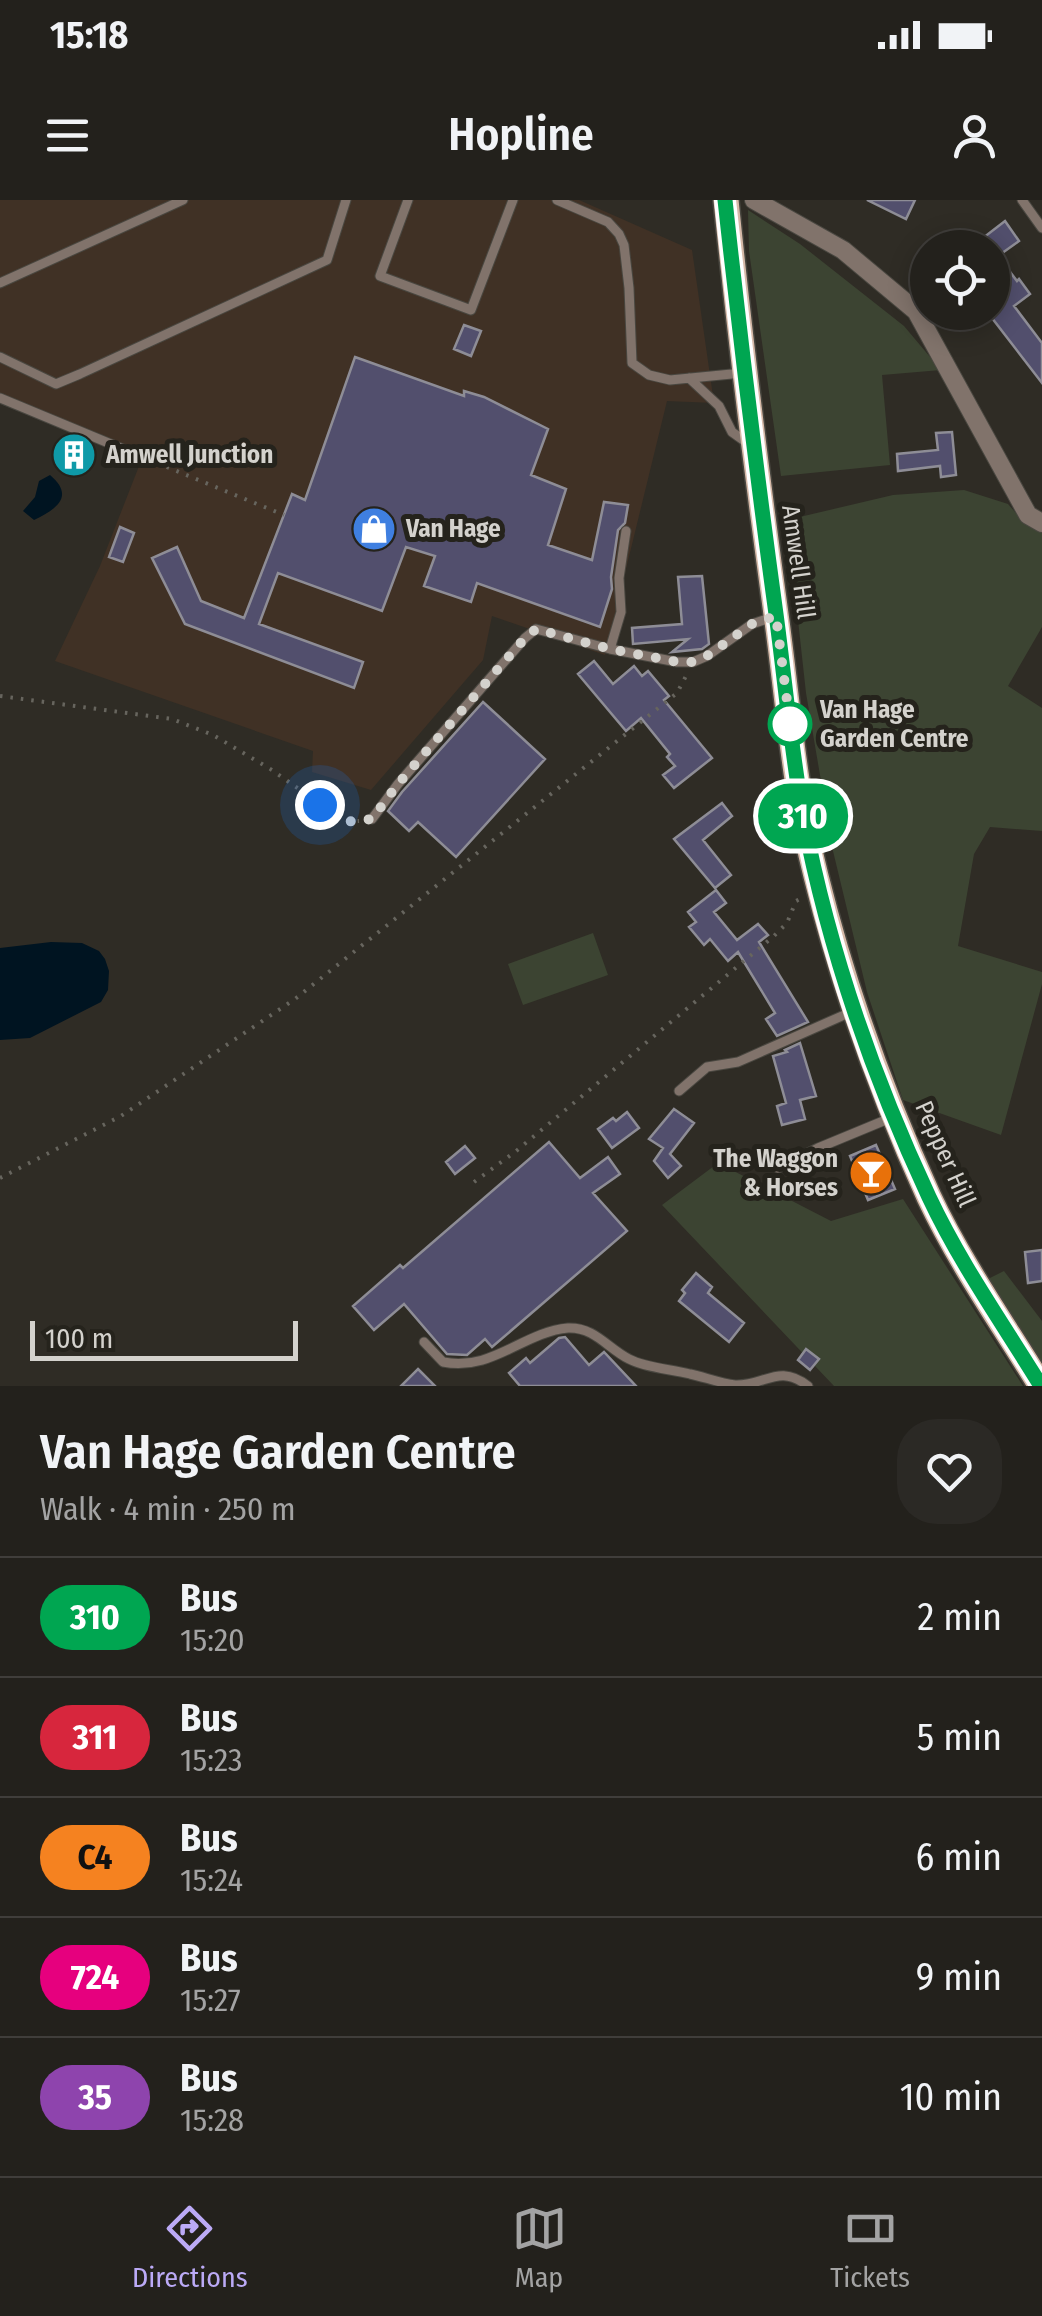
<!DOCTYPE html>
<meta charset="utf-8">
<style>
:root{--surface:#23211c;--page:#2b2925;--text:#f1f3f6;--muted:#a3a3a3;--line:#403e3b;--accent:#bbaaf6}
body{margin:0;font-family:"Fira Sans Condensed",sans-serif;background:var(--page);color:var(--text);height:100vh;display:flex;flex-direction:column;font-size:38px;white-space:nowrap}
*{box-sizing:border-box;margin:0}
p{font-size:32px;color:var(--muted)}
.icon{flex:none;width:55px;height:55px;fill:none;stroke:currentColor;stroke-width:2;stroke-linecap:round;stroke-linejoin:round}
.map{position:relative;height:1186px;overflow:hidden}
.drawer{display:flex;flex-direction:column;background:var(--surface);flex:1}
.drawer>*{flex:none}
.badge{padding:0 20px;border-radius:32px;font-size:35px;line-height:65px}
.fabs{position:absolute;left:910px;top:30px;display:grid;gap:20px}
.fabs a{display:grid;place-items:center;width:100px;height:100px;border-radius:50%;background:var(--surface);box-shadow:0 5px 25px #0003,0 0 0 2px var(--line);font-size:50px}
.scale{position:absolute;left:30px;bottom:25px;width:268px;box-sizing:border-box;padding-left:10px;border:5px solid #d4d2cd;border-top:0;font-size:28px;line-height:35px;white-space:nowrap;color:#d4d2cd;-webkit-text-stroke:8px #25231c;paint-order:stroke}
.you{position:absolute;width:50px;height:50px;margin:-25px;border:8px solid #fff;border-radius:50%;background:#1a73e8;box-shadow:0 0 0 15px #1a73e833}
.map>.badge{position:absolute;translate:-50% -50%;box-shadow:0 0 0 5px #fff}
.round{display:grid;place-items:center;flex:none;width:105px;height:105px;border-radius:40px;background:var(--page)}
.head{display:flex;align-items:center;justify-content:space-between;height:170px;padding:0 40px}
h1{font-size:48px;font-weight:600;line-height:75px}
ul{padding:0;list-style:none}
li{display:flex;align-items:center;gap:30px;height:120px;padding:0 40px;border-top:2px solid var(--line)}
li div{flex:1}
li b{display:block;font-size:38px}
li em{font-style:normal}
li .badge{min-width:110px;font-weight:700;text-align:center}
.status{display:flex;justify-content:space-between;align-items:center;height:70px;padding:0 50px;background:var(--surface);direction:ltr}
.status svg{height:28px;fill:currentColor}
header{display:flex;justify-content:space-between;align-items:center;height:130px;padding:0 40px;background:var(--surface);font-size:45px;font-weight:600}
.tab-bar{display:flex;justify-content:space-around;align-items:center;height:140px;border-top:2px solid var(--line);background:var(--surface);font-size:28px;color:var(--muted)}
.tab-bar a{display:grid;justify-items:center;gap:5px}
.tab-bar .on{color:var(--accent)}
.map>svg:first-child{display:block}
.commercial{fill:#403125}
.green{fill:#3c4432}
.water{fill:#001421}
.building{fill:#524f6d;stroke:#8e8d96;stroke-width:2.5}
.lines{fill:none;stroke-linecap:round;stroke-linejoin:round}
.service-casing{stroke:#494740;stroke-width:11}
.minor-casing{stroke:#494740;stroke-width:20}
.primary-casing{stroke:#494740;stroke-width:28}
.path{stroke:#67655e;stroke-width:4;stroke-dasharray:2.5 8;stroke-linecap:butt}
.service{stroke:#81736b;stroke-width:9}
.minor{stroke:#81736b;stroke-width:18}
.primary{stroke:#d6b9a8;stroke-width:25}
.line-casing{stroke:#fff;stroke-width:22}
.line{stroke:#00a651;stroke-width:15}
.walk{stroke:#d4d2cd;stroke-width:10;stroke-dasharray:0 18}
.stop-dot{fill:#fff;stroke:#00a651;stroke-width:5}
.labels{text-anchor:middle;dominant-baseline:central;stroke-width:10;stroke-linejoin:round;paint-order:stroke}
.poi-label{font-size:25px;font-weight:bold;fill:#d4d2cd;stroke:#25231c;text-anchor:start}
.street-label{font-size:25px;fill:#d4d2cd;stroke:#25231c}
.stop-label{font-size:25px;font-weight:bold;fill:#d4d2cd;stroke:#25231c;text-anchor:start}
</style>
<div class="status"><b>15:18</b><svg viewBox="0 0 49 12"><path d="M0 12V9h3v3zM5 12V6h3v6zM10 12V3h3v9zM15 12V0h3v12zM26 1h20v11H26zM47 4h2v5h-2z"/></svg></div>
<header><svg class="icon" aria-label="menu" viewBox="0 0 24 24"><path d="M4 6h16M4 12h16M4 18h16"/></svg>Hopline<svg class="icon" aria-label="person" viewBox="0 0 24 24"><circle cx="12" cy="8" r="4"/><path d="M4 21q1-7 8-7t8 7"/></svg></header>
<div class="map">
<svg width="1042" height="1186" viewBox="0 0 1042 1186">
<rect width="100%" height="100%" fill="#2f2c25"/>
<path class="commercial" d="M0,0H579L692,50L714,203L667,201L605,455L492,416L483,460L371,590L312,572L313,551L55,461L100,366L141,261L0,197Z"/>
<path class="green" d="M748,10L800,44L904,126L941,170L882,175L890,265L781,276L749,51Z
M964,290L1008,304L1022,320L1042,333V427L1008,486L1042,508V631L990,627L974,654L958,746L1042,772V784L1001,935L903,900L867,792L833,651L806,493L787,320L893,295Z
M593,733L608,775L523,805L508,764Z
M718,963L831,1021L903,999L1023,1186H834L662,1005Z
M1004,1071L1042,1121V1164L988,1079Z"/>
<path class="water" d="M50,275C75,296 57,309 34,320L23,311L35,297L39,281Z
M51,742L82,743L99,751L105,759L109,771L108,790L101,802L30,838L0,840V748Z"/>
<path class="building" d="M867,0H915L906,19Z
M1005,21L1019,41L998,56L1017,81L1019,79L1030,94L1014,106L1042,143V183L992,118V98L1002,91L992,79V48H970Z
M464,125L481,131L471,156L454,149Z
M355,157L464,196V191L484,197L548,229L531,275L566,289L548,345L592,360L604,302L628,305L625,323L618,330L611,377L612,389L600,427L477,383L471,402L424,386L435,356L406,347L382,411L278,373L259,424L363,462L354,488L185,424L152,358L177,347L201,401L244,418L292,294L305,300Z
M952,232L956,275L941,277L940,266L898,271L897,254L938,250L936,233Z
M120,327L134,333L123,362L109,357Z
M702,376L709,444L702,449L672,452L688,439L633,444L632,428L682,424L678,377Z
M594,461L613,484L634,466L642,476L648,471L669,496L664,500L712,558L674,588L663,575L675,566L667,557L670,554L641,518L626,531L578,474Z
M483,502L545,559L456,657L418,622L409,631L388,611L402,592Z
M722,603L732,616L703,640L731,675L715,688L674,639Z
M716,690L726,703L714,712L737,740L758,724L768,735L759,742L808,822L777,836L766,819L775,813L738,752L728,761L710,739L704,745L689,727L696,722L688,712Z
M800,843L816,896L800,900L805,919L782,925L777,906L786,903L773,856L787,852L785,850Z
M674,909L694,923L670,954L681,966L668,978L654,961L663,948L649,939Z
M627,912L639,928L612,948L598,929L613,918L616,921Z
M549,942L580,978L608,957L620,974L593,993L627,1031L492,1147L485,1139L467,1155L447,1154L404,1104L374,1130L353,1106L400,1065L403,1068Z
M876,945L895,989L868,1000L850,956Z
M465,946L475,958L455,974L446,962Z
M1042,1050V1081L1028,1083L1025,1052Z
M696,1073L712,1087L708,1093L744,1123L729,1142L679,1101L685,1093L682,1090Z
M565,1137L589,1165L604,1152L636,1186H520L509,1173L526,1158L530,1163L559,1138Z
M806,1149L819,1159L810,1170L798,1160Z
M418,1169L435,1186H401Z"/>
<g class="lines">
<defs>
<path id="service" d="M408,0L380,76L471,110L513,0
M557,0L608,22L619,34L624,45L629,88L632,163L649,175L670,180L742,173
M1022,0L1042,28
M0,83L183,0
M0,157L56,184L80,174L327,60L346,0
M689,178L719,206L732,232L746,242
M0,198L147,259
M610,449L621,412L619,378L626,331
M372,619L398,584L525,438L536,429L610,449L677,462H693L707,456L752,424L776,416
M679,891L707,867L738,862L851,812
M778,968L818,948L893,917
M424,1142L443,1162C492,1172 523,1132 568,1128C595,1127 607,1148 629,1159C646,1168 671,1169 690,1174C704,1177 720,1183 735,1185C766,1186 778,1163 808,1186"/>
<path id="minor" d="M754,0L843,50L916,111L1028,315L1042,323"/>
<path id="primary" d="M726,0C740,138 757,276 776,414C788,501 794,590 816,676C843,785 882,894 929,997C960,1063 1003,1124 1041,1186"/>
</defs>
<use href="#service" class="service-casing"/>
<use href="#minor" class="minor-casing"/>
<use href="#primary" class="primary-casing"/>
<path class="path" d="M157,263L284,315
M0,496L172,519L213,535L272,570L345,622L359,621
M0,978L121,916L295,799L677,493L686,476
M474,982L515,952L774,736L787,723L796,701L800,699"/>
<use href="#service" class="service"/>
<use href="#minor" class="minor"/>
<use href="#primary" class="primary"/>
</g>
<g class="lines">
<defs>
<path id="line" d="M725,0C740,138 757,276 776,414C785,481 791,549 803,616C828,747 873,877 929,997C960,1063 1003,1124 1041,1186"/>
</defs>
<use href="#line" class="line-casing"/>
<use href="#line" class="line"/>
<path class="walk" d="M320,605L345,622L372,619L398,584L525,438L536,429L610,449L678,462H693L707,456L752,424L776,416L790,524"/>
</g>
<defs>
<symbol id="building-disc" viewBox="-11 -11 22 22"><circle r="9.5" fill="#0f9aa8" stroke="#25231c"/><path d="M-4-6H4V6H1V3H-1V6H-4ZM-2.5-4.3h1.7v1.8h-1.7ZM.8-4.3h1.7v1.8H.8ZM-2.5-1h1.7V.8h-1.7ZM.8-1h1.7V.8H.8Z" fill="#fff"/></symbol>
<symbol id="shop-disc" viewBox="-11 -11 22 22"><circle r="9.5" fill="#3f7fe0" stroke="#25231c"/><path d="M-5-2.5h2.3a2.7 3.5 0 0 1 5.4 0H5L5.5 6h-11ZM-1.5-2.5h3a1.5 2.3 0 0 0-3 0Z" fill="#fff"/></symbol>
<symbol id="bar-disc" viewBox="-11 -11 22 22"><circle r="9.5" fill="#e8710a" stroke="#25231c"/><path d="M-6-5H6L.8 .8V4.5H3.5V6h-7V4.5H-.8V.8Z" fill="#fff"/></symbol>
</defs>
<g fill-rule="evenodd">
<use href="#building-disc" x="49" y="230" width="50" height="50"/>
<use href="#shop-disc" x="349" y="304" width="50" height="50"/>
<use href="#bar-disc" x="846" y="948" width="50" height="50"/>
</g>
<circle class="stop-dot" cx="790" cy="524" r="20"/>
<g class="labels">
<g class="poi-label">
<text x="106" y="255">Amwell Junction</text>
<text x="406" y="329">Van Hage</text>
<text x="838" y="959" text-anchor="end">The Waggon<tspan x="838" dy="29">&amp; Horses</tspan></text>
</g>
<g class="street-label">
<text transform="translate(798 362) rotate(82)">Amwell Hill</text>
<text transform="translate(945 954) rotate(66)">Pepper Hill</text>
</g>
<g class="stop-label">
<text x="820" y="510">Van Hage<tspan x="820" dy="29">Garden Centre</tspan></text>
</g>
</g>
</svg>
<div class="fabs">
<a><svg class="icon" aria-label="locate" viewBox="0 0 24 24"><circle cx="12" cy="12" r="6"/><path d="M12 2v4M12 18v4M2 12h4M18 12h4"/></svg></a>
</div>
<div class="scale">100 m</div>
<div class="you" style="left:320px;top:605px"></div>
<b class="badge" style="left:803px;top:616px;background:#00a651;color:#fff">310</b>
</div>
<section class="drawer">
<div class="head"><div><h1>Van Hage Garden Centre</h1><p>Walk · 4 min · 250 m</p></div><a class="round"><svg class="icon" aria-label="heart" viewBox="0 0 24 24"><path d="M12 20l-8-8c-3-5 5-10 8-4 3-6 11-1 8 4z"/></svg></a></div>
<ul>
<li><span class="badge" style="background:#00a651;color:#fff">310</span><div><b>Bus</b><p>15:20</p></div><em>2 min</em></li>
<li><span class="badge" style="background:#d7263d;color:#fff">311</span><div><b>Bus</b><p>15:23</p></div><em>5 min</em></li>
<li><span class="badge" style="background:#f58220;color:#111">C4</span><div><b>Bus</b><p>15:24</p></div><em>6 min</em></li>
<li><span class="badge" style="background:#e6007e;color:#fff">724</span><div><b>Bus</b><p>15:27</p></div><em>9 min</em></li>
<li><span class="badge" style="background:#8e44ad;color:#fff">35</span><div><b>Bus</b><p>15:28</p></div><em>10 min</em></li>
</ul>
</section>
<nav class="tab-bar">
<a class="on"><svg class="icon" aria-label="directions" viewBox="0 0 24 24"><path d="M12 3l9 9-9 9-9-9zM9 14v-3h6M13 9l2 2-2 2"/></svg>Directions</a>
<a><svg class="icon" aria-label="map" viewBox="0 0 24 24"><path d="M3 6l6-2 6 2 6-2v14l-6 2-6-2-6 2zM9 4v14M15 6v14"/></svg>Map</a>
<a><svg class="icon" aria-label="tickets" viewBox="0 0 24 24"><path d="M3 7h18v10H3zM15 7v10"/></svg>Tickets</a>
</nav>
